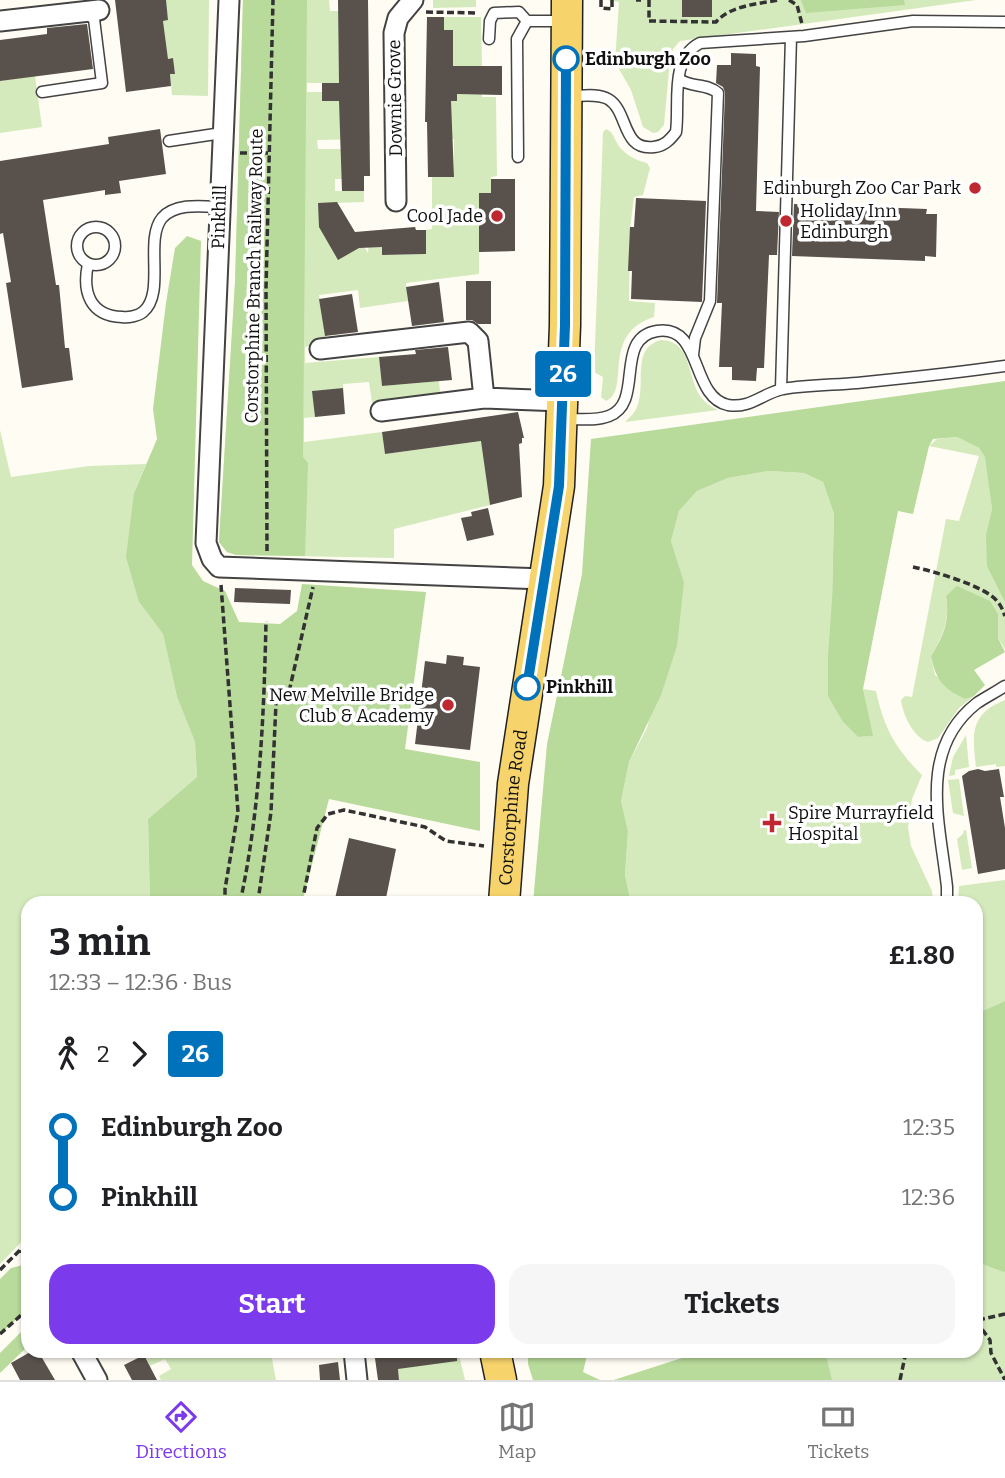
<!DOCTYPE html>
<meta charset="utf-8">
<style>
:root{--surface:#fff;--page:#f6f6f6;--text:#202124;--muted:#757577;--line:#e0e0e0;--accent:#7c3aed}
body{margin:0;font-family:Bitter,serif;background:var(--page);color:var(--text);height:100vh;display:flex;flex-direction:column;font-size:26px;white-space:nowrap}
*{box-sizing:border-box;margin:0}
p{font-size:23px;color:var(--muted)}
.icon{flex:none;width:38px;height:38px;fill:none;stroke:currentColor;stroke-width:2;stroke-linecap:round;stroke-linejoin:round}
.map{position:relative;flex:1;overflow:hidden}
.details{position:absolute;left:21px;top:896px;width:962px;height:462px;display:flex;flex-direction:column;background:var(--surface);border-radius:21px;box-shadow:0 2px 5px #0004}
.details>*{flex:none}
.badge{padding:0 14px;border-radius:5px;font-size:24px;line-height:46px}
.map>.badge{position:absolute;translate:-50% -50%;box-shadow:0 0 0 4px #fff}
.legs{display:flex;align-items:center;gap:10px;height:77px;padding:0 28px;font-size:23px}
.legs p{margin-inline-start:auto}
.headline{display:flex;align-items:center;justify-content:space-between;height:119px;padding:0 28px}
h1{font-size:38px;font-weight:700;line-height:52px}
.action{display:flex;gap:14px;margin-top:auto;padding:14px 28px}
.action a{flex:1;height:80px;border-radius:21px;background:var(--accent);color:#fff;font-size:28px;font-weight:700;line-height:80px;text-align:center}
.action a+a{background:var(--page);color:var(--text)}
ul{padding:0 28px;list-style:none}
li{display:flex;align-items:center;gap:24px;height:70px;font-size:26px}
li i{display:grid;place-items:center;width:10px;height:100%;margin:0 9px;background:currentColor}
li i::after{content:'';width:18px;height:18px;margin:-9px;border:5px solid;border-radius:50%;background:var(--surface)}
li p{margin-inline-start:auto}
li:first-child i{background:linear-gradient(#0000 50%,currentColor 0)}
li:last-child i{background:linear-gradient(currentColor 50%,#0000 0)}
.menu{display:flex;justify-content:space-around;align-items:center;height:98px;border-top:2px solid var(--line);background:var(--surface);font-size:19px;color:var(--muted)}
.menu a{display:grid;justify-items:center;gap:4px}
.menu .selected{color:var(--accent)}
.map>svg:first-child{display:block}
.green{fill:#d4eabc}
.forest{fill:#b8da9b}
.building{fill:#58514c}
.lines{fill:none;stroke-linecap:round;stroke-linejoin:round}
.service-casing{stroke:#434343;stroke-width:13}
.minor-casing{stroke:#434343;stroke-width:23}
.primary-casing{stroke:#212121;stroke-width:33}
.path{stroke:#323232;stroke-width:3.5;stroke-dasharray:7 3.5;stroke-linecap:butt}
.service{stroke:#fff;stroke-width:10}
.minor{stroke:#fff;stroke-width:19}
.primary{stroke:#f7d36b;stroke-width:30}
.line-1-casing{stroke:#fff;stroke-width:16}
.line-1{stroke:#0072bc;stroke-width:10}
.stop-1-dot{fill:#fff;stroke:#0072bc;stroke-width:3.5}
.poi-dot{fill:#c02831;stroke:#fff;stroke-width:2.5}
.labels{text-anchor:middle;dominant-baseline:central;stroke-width:7;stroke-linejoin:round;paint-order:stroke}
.stop-label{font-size:18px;font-weight:bold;fill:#101010;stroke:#fff;text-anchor:start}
.street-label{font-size:18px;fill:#101010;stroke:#fff}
.poi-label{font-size:18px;fill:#101010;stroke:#fff;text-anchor:end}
</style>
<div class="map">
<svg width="1005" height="1380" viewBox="0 0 1005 1380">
<rect width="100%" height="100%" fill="#fffcf3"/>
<path class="green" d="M160,0H209L208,96L172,95L170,74L175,73L173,58L168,59L163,21L168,20L166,5Z
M243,0H329L330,11H341L339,83H307V92H322V101H339V108H344L340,135H370V139L317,140L318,149H341L342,179H335V191H364V202L334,203L335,217L319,226L338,259L363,245L368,253L370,231L373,247H382L383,255L426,254V230L432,229V177L454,176V139H447L451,122V101L457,93L482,76V97H496L497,176L491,177V193H479V274L406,283L408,301L360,308L358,290L319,295L327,344L305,347V363L379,357L382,386L439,381L440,393L372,403L369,382L343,384V388L313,391L315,417L304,418V442L382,432L385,454L482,441L490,505L394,529V558L236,555L227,552L219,542L235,283Z
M433,0H476V7L433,8Z
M607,0H976L680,41L673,49L670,59L664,125L658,132L653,133L643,127L631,90L615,62L619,2Z
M444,17H481L482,66H453V30H427V27L444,26Z
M35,76L42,127L0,133V81Z
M606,129C613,132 613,136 617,143C623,154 635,160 647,163L650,168L643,195L634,197L630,229L629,301L655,303L654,317C599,335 632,390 606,401L601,397L603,377L594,372L603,132Z
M661,340C692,341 687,376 700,396C705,403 711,407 718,410L625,422C630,417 636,412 638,404C646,382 631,348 661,340Z
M0,430L11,477L89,466L146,464L134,493L139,602L163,634L177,697L195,742L197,777L148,819L150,903H28V1235L0,1264Z
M957,437L979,448L986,457L992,509L986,534L1005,602V649L998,638V614L946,596C950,621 943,635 931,656L935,675L966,699L974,696L959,708L938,738L928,742C913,737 903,715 901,700L905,696L912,697L946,519L959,521L979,456L929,446L937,439Z
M768,471L804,473L823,482L834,514L832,600L843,722L858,737L872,736L863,689L876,691C884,728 895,748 922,775L912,799L908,827L911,846L932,891L933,903H631L625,875L628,831L621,801L629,762L647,728L684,582L671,541L679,511L697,491L728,478Z
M1005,700V766L996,767V764L976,767C972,734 970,714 1005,700Z
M966,735L969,767L955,770V775L949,776L953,757Z
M959,779L964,816L953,813L948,780Z
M964,830H966L972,868L962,870L957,839L963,834Z
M1005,880V1001L977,1014L976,903H958L959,886Z
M977,1262L1005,1271V1380H614L704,1351H976Z
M151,1351H291L271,1354L276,1380H161L159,1376L171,1369L165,1359L150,1366L144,1355Z
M447,1351H458L465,1380H399L398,1369Z"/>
<path class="forest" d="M243,0H307L303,457L308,463L305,556L236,555L227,552L219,542L235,283Z
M801,0H904L905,5L806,13Z
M187,236L201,241L192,565L203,581L225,591L239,622L280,624L297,611L302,584L426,592L405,749L480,762V831L329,799L302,903H150L148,819L197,777L195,742L177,697L163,634L139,602L126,557L134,493L157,439L153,409L166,303L175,248Z
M1005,381V602L987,566L986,534L992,509L985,457L979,448L957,437L933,439L929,446L913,514L898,511L863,689L873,736L858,737L843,722L828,696V657L832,600L834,514L823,482L804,473L768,471L728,478L697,491L679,511L671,541L684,582L677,646L661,695L629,762L621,801L628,831L625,875L631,903H533L547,744L582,574L591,439Z
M957,586L990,601L998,614V638L1005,652L974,670L985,685L974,696L966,699C943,689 936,680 931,656C944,635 950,621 946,596Z
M1005,1001V1271L1004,1272L977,1262L976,1014Z
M23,1265L28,1267V1309L0,1334V1279L11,1268Z
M28,1325V1346L0,1373V1353Z
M528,1351H588L583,1372L600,1380H533L528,1364Z
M704,1351H825L832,1380H614Z"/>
<path class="building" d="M115,0H166L168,20L163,21L168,59L173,58L175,74H170L171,86L126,92Z
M338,0H368L370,176H364V191H342L339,101H322V83H339Z
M682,0H712V17H682Z
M427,17H444V30H453V66H502V95L457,94V101H451L454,177H428L427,122H425Z
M87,24L93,69L0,81V40L47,34V28Z
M731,53L756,54V66L760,67L756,211L779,212L777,255H769L764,368H757L756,381L732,380V367H719L722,303H717L725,93L723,87L716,83L717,65H731Z
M160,129L166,174L119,181L121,193L105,195V190L43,200L56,285H59L65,348H69L73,380L22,388L6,283L11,282L3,233L0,234V161L109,144L108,137Z
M491,179H515V251L479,252V193H491Z
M636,198L706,201L702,302L631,299L632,271H628L630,227H634Z
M337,202L355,232L415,227L416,230H426V254L382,255V247L359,248L338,260L319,227L318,203Z
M794,204L927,209L926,214H937L936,257L925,256V261L792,256Z
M466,281H491V324H478L472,320H466Z
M439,282L444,322L412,326L406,287Z
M352,294L358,332L325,336L319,299Z
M448,347L452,380L382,386L379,357L416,354L415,350Z
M343,388L345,414L315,417L312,391Z
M518,412L524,438H522V443L519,444L522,497L490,505L481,441L385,454L382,432Z
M488,508L494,535L467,541L461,518L472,516L471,512Z
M235,588L291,590L290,604L234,602Z
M447,655L464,657L463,665L480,667L470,750L415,744L425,661L446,664Z
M978,769L985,771L999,769L1004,797H1000L1005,828V869L978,874L962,776L969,771Z
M349,838L396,849L385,903H334Z
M32,1351H38L55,1380H20L11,1363Z
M374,1351H457V1361L398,1369L399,1380H378Z
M144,1355L157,1380H132L124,1365Z
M338,1362L340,1380H320L319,1365Z"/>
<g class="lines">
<defs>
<path id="service" d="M489,39L490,21L494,13L519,12L527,21
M679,79C691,88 707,83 718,93L710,301L695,338L693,355
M42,92L102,83L94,19L87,14
M570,96C582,96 598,93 608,99C629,111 621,151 654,147C664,146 670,140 676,132C680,103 669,59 700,43L804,36L913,21L1005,22
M169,141L222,133
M518,157L517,39L527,21H563
M77 246a19 19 0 1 1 38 0a19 19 0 1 1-38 0Z
M88,264C82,292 90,316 122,317C128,318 138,316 143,312C166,293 144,240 162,218C175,203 201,206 219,207
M781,389L791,37
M566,419C580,419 596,421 609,416C645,403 613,338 657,331C703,324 690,397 728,405C750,409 763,393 783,389C807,385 833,385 857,383C907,378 956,373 1005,366
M947,903V887C940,823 917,750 977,703C986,697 996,692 1005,686"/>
<path id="minor" d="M229,0L206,543L212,559L219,567L545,579
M0,21L99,10
M396,201L394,33L398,18L413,0
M320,349L469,332L478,341L484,398
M381,411L484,398L562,401
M81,1351L97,1380
M354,1351L357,1380"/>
<g id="primary">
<path id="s1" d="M504,903L513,784L559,486L565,325L567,0"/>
<path d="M495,1351L501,1380"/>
</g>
</defs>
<use href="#service" class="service-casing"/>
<use href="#minor" class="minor-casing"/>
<use href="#primary" class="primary-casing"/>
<path class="path" d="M601,0V8L612,9V0
M636,0H641
M649,0V21L716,22C731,5 758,4 779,0
M789,0L797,5L802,24
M426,12L477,13
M240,153H269
M267,551L266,288L273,0
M913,567C933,571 985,586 997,601C1001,605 1003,611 1005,616
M221,585L238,812L225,889V903
M240,903C260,810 264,716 266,621
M255,903L259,894L271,812L276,703L288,696L313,587
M302,903L317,828L328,814L344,810L425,827L446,841L484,846
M21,1250L28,1259
M0,1270L28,1242
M978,1320L1005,1314
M976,1321L990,1340L991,1353L1005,1380
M0,1334L28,1309
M900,1380L906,1352L909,1351"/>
<use href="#service" class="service"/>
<use href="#minor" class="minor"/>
<use href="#primary" class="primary"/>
</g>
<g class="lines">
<defs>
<path id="line-1" d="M527,687L559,486L565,325L566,59"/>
</defs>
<use href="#line-1" class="line-1-casing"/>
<use href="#line-1" class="line-1"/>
</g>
<g class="stop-1-dot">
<circle cx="566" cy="59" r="12"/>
<circle cx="527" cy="687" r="12"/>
</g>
<g class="poi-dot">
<circle cx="975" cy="188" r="7"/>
<circle cx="497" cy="216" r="7"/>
<circle cx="786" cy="221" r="7"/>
<circle cx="448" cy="705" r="7"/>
<path d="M768.5 812.5h7v7h7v7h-7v7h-7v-7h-7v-7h7z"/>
</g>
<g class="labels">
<g class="stop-label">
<text x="585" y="59">Edinburgh Zoo</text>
<text x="546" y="687">Pinkhill</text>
</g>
<g class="street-label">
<text transform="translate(395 98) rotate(-91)">Downie Grove</text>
<text transform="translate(219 217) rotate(-88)">Pinkhill</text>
<text transform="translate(254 276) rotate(-89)">Corstorphine Branch Railway Route</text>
<text stroke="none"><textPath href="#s1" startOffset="96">Corstorphine Road</textPath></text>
</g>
<g class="poi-label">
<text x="961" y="188">Edinburgh Zoo Car Park</text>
<text x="800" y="211" text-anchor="start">Holiday Inn<tspan x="800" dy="21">Edinburgh</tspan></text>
<text x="483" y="216">Cool Jade</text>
<text x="434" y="695">New Melville Bridge<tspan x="434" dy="21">Club &amp; Academy</tspan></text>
<text x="788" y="813" text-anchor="start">Spire Murrayfield<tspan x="788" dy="21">Hospital</tspan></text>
</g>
</g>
</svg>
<b class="badge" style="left:563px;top:374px;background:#0072bc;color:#fff">26</b>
<section class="details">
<div class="headline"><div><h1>3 min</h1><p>12:33 – 12:36 · Bus</p></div><b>£1.80</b></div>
<div class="legs"><svg class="icon" aria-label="walk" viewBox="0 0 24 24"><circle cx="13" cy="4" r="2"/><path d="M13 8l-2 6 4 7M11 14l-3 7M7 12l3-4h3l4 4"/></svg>2<svg class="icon" aria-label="forward" viewBox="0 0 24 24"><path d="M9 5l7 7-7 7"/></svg><b class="badge" style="background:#0072bc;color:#fff">26</b></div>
<ul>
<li><i style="color:#0072bc"></i><b>Edinburgh Zoo</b><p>12:35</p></li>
<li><i style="color:#0072bc"></i><b>Pinkhill</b><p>12:36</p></li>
</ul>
<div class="action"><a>Start</a><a>Tickets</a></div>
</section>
</div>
<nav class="menu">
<a class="selected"><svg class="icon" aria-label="directions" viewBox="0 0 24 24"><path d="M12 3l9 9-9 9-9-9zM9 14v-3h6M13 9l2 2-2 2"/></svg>Directions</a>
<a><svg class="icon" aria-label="map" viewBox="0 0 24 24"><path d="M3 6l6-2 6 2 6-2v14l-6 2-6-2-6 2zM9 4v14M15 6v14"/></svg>Map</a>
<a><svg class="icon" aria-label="tickets" viewBox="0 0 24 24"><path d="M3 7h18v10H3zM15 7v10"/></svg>Tickets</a>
</nav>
